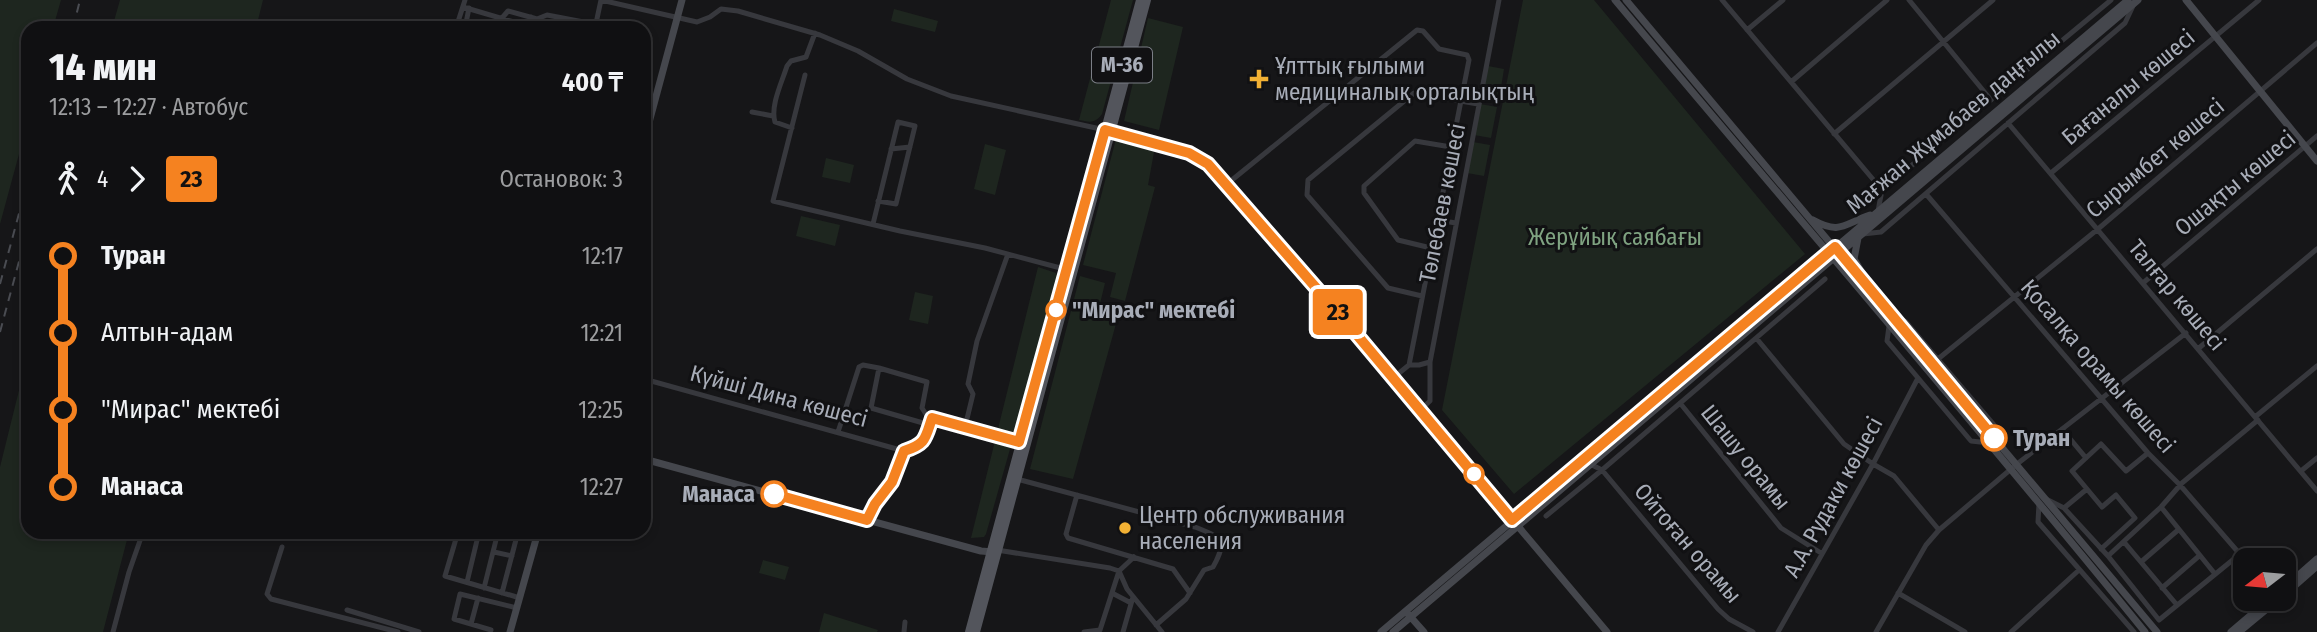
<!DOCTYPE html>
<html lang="ru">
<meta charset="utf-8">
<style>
:root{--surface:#101012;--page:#19191b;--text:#f1f3f6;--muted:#9c9d9f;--line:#303032}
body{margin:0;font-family:"Fira Sans Condensed",sans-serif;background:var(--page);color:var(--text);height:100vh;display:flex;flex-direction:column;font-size:26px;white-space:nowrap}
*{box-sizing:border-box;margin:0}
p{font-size:23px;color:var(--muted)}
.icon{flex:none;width:38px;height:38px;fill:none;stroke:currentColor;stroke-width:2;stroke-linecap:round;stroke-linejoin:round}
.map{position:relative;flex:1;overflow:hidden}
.drawer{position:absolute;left:21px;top:21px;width:630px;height:518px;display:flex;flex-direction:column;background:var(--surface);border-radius:21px;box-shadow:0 4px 10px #0003,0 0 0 2px var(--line)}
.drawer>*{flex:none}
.badge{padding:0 14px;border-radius:5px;font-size:24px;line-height:46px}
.needle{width:46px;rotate:254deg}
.controls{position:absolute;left:2233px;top:548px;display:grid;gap:14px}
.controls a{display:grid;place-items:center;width:63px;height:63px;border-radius:14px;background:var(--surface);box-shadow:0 4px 10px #0003,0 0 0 2px var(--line);font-size:35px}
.map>.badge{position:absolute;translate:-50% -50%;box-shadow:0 0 0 4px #fff}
.legs{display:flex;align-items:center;gap:10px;height:77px;padding:0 28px;font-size:23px}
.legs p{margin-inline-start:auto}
.head{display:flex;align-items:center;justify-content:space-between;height:119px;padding:0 28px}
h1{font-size:38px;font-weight:800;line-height:52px}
ul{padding:0 28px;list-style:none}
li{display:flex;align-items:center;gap:24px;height:77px;font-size:26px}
li i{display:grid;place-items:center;width:10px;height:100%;margin:0 9px;background:currentColor}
li i::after{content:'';width:18px;height:18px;margin:-9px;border:5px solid;border-radius:50%;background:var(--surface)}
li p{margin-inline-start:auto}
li:first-child i{background:linear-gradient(#0000 50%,currentColor 0)}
li:last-child i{background:linear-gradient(currentColor 50%,#0000 0)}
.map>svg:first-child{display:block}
.green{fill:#1e261f}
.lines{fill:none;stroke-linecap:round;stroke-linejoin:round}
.street{stroke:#37383d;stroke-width:5}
.secondary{stroke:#45474d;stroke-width:7}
.primary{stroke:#53555c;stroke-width:8}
.rail{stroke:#4a4c52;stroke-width:2;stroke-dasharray:9 7;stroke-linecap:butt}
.line-1-casing{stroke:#fff;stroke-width:16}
.line-1{stroke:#f58220;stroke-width:10}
.poi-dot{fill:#f2b134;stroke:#111113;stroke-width:2.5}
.stop-1-dot{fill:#fff;stroke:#f58220;stroke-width:3.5}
.labels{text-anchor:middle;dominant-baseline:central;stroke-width:6;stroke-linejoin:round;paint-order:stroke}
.shield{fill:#111113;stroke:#7b7e86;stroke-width:2}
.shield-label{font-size:21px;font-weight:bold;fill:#a8adb8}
.poi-label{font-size:23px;fill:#a8adb8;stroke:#111113;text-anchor:start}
.street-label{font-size:23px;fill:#a8adb8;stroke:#111113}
.park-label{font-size:23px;fill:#7fa381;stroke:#111113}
.stop-label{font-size:23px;font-weight:bold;fill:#a8adb8;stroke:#111113;text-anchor:start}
</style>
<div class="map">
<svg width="2317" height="632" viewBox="0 0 2317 632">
<rect width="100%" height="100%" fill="#161618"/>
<path class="green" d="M0,0H61L53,28H28V121L0,224Z
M120,0H263L256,28H112Z
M1111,0H1133L1102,114C1095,124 1089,122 1079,120Z
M1523,0H1594L1805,254L1514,494L1442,410Z
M894,9L938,21L935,32L891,21Z
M1148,18L1183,27L1159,130L1124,121Z
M1488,66L1504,69L1499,100L1482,97Z
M1480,104L1497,107L1491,138L1474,135Z
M1116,139L1154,152L1148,185L1155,187L1125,301L1110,297L1116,273L1083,265Z
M1473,142L1490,145L1484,176L1467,173Z
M985,144L1006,150L995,195L974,189Z
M826,158L854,165L850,183L822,177Z
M801,216L840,225L835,246L796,236Z
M1038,267L1056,273L1058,279L986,534L984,537L971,538Z
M1080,276L1105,283L1099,308L1119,313L1073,479L1030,469Z
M915,292L933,296L928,324L909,320Z
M28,354V532H129L103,632H0V467Z
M763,560L789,567L785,580L759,573Z
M824,613L878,630L877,632H819Z"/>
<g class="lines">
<path class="street" d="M601,0L697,22L710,17L721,9L738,11L820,35L858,51L907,79L951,96L1105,130
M1722,0L1882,190
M1909,0L1991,100
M463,7L514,22
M502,18L508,11L537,19L547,15L615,28
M456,28L465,0
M465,28L469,8
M528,28L531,17
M595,28L601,0
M1747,30L1783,0
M805,75L773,201L900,231L985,248L1068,270
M1791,82L1887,0
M752,112L773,116
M2008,123L2317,491
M792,128L775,122C770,106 782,82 787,66L791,61L806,57L815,33
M1834,134L1993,0
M891,149L910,147
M2051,173L2259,0
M1227,184L1417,30L1423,31L1439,49L1467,55L1469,60L1409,365L1393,378
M1926,194L2148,453L2180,485L2245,560
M1878,211L1882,190L2111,0
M1437,220L1456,223
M873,224L898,122L915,126L896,204L878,201
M1863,234L1881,232L2125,23L2133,6
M1431,248L1398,240L1364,193V186L1415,141L1451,147
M2143,283L2317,136
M1422,296L1388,288L1307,195L1308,180L1414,93L1478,104
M1896,321H1905L1994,425V437
M1889,326L1887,341L1971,441L1989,443
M1757,339L1844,444L1873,464L1894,476L1939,530
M2199,348L2317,249
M1938,359L2098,229L2317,43
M1409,365H1419L1430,362
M644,379L904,451
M1680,403L1781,528L1821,553
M1420,410L1430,401V362L1499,0
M2255,417L2317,366
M930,425L871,408L879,368L927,382L922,408L931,422
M965,427L973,394L968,384L977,341L1008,254
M2062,429L2086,458
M838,432L859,367L863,365L879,368
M904,451L925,441L932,418L1019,442
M1590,464L1602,470L1718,609L1729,619L1753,632
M2301,471L2317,458
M1017,479L1195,527C1221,537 1228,541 1213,567L1204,570L1186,599L1156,625
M1077,495L1066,534L1068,538L1173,569L1190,593
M2046,499L2064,508L2108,556L2159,620L2240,554
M2039,503L2038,522L2134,632
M2161,507L2215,574
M2064,508L2087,489
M1546,516L1602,470L1825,279
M867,520L875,504L892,482L904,451
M458,532L445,576L520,598
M2124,542L2177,605
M282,547L267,594L271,599L398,632
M2101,549L2135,518L2116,495L2102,507L2072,471L2101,444L2126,471L2148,453
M997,550L1110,568L1119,571L1127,589L1162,632
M494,552L512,556
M2108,556L2161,507L2182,483L2258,420
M2141,562L2178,530
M467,582L479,532
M484,588L498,532
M2162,588L2199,556
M502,593L518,532
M1112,593L1131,603
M1898,593L1965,632
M347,610L419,632
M471,624L478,598
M491,630L454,619L460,594L517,608
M113,632L129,572L143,532
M904,632L905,622
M1084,632L1100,630L1119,571L1134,557
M1123,632L1133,597
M1778,632L1873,464L1918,378
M1876,632L1926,545L1939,530L2017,464L2186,333
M2011,632L2079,570"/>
<path class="secondary" d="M1615,0C1792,211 1972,419 2145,632
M1626,0L2157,632
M2186,0L2317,161
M1109,131L1189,153L1200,158L1217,173L1352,329L1607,632
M644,141L682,0
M1813,220C1840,235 1844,224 1870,215
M1858,238L1854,259L1867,281
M644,459L981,551L993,552
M2284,588L2317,559
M2284,595L2317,566
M1408,614L1424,632
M510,632L538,532
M1381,632L2128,0
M1393,632L2138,0
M2231,632L2271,598
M2239,632L2280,598"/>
<path class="primary" d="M969,632L1140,0
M976,632L1147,0"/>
<path class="rail" d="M73,28L80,0
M0,284L28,180
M0,332L28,228"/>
</g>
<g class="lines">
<defs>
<path id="line-1" d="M774,494L867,520L875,504L892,482L904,451C926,444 925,439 932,418L1019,442L1105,130L1189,153L1208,164L1352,329L1512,520L1835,247L1994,438"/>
</defs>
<use href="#line-1" class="line-1-casing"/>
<use href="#line-1" class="line-1"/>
</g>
<g class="poi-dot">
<path d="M1255.5 68.5h7v7h7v7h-7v7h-7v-7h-7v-7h7z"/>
<circle cx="1125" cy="528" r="7"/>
</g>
<g class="stop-1-dot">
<circle cx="1056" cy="310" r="9"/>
<circle cx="1994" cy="438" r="12"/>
<circle cx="1474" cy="474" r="9"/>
<circle cx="774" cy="494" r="12"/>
</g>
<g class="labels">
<rect class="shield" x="1092" y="47.5" width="60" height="35" rx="5"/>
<g class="shield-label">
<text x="1122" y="65">M-36</text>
</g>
<g class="poi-label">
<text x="1275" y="66">Ұлттық ғылыми<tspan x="1275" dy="26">медициналық орталықтың</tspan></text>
<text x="1139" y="515">Центр обслуживания<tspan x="1139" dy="26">населения</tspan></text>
</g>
<g class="street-label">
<text transform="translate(2128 87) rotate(-40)">Бағаналы көшесі</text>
<text transform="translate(1953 122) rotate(-40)">Мағжан Жұмабаев даңғылы</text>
<text transform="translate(2155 158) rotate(-40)">Сырымбет көшесі</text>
<text transform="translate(2235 183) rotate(-40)">Ошақты көшесі</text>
<text transform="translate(1442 203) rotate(-79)">Төлебаев көшесі</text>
<text transform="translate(2177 295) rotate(50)">Талғар көшесі</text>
<text transform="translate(2098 366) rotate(49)">Қосалқа орамы көшесі</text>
<text transform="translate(779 396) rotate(15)">Күйші Дина көшесі</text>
<text transform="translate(1746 457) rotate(51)">Шашу орамы</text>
<text transform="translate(1833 497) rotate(-61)">А.А. Рудаки көшесі</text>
<text transform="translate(1688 543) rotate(49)">Ойтоған орамы</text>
</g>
<g class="park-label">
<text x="1615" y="237">Жерұйық саябағы</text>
</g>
<g class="stop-label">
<text x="1072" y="310">"Мирас" мектебі</text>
<text x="2013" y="438">Туран</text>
<text x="755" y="494" text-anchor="end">Манаса</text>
</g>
</g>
</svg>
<div class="controls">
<a><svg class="needle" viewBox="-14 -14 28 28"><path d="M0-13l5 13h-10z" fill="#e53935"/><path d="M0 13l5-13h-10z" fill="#9c9d9f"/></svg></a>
</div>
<b class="badge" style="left:1338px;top:312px;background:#f58220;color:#111">23</b>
<section class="drawer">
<div class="head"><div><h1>14 мин</h1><p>12:13 – 12:27 · Автобус</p></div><b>400 ₸</b></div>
<div class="legs"><svg class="icon" aria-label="walk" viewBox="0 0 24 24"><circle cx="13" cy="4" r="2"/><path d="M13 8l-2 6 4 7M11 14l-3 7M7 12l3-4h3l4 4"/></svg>4<svg class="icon" aria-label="forward" viewBox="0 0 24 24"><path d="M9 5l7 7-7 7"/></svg><b class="badge" style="background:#f58220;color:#111">23</b><p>Остановок: 3</p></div>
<ul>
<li><i style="color:#f58220"></i><b>Туран</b><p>12:17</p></li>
<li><i style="color:#f58220"></i><span>Алтын-адам</span><p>12:21</p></li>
<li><i style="color:#f58220"></i><span>&quot;Мирас&quot; мектебі</span><p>12:25</p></li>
<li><i style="color:#f58220"></i><b>Манаса</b><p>12:27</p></li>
</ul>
</section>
</div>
